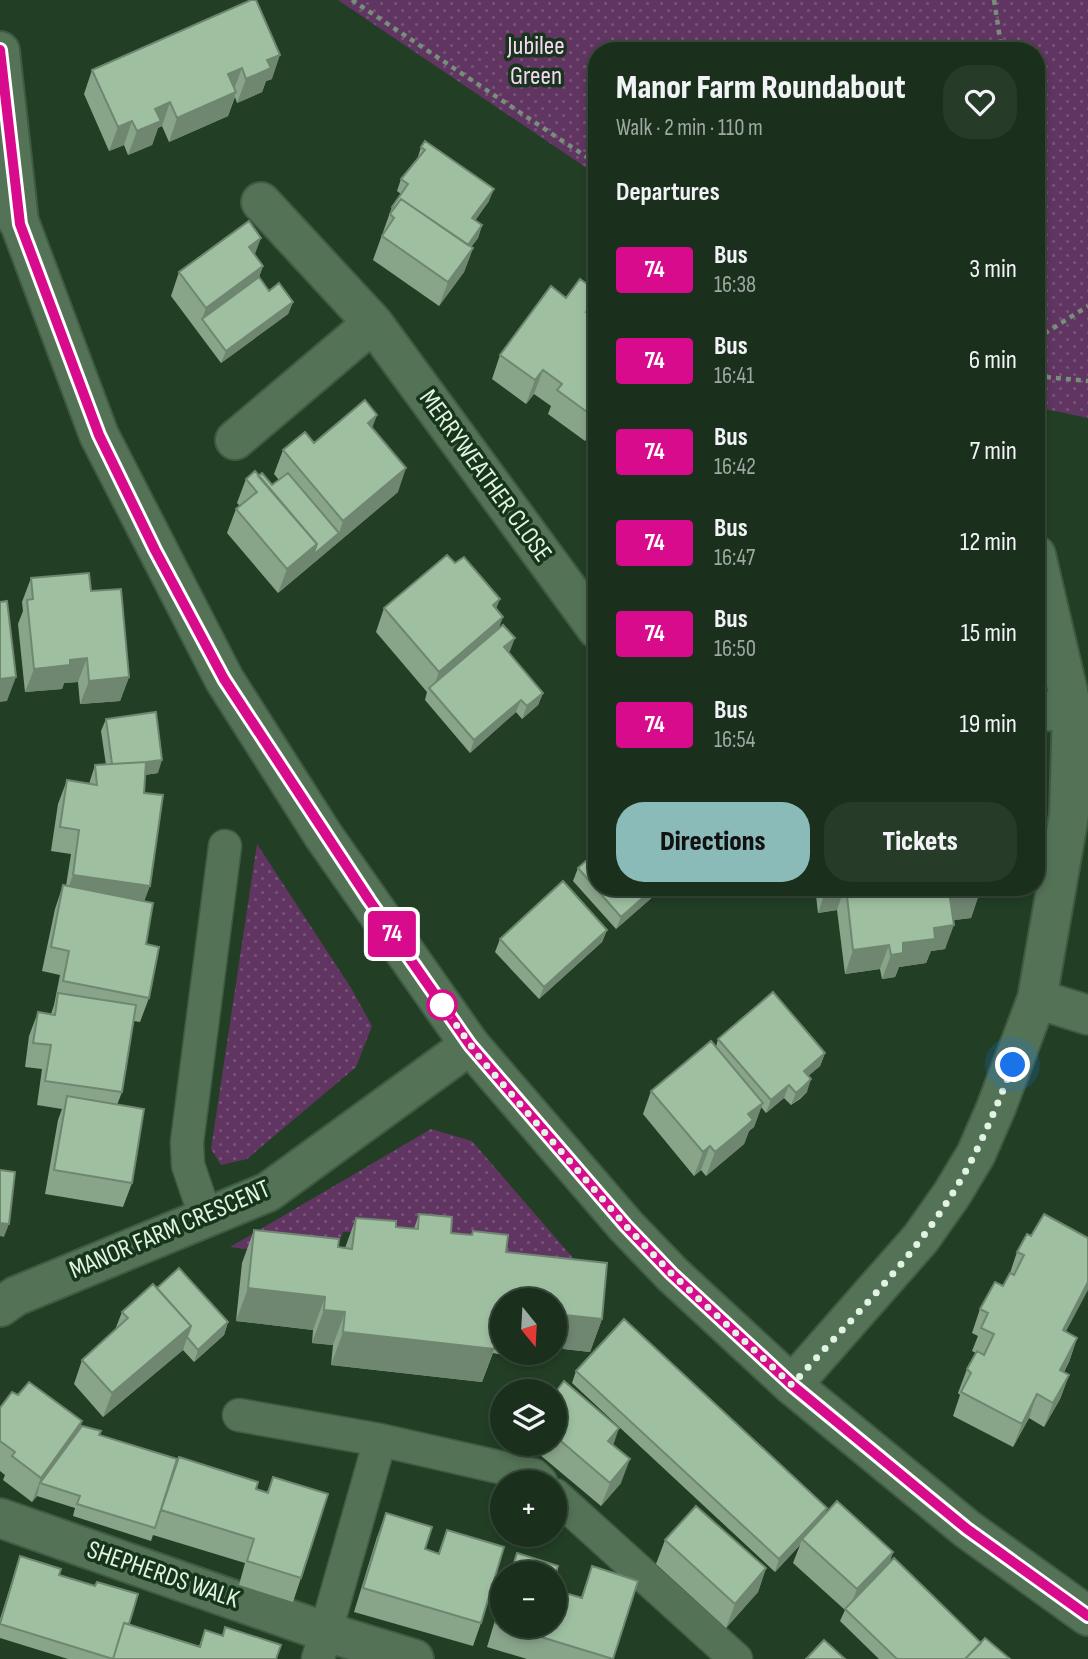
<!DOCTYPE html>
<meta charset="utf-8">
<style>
:root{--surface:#1a2f1c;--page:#273b29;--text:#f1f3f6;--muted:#9fa9a3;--line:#384a3b;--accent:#8bbbb9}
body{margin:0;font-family:"Sofia Sans Condensed",sans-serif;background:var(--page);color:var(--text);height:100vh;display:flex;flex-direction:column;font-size:26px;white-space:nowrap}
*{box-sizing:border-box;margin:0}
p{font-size:23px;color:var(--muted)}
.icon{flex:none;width:38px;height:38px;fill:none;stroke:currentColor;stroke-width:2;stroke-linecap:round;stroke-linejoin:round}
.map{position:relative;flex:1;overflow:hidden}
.drawer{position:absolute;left:588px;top:42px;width:457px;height:854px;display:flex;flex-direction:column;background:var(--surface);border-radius:28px;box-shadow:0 4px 10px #0003,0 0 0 2px var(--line)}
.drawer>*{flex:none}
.badge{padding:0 14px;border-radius:5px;font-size:24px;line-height:46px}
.needle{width:46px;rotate:162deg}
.buttons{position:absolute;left:490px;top:1288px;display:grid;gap:14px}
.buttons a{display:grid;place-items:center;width:77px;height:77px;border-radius:50%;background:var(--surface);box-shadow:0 4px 10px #0003,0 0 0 2px var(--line);font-size:35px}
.you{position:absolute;width:35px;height:35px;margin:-18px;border:5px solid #fff;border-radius:50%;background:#1a73e8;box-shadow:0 0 0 10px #1a73e833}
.map>.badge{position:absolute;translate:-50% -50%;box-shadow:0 0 0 4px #fff}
h2{padding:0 28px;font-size:26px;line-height:63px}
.round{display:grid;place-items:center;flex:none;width:74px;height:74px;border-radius:28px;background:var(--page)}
.summary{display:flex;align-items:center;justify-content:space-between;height:119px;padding:0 28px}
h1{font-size:33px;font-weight:800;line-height:52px}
.primary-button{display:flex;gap:14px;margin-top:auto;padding:14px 28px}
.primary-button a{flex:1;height:80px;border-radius:28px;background:var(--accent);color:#111;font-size:28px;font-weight:800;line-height:80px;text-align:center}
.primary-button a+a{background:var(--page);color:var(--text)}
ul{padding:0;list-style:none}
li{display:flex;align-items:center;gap:21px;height:91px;padding:0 28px}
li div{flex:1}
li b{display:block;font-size:26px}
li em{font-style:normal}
li .badge{min-width:77px;font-weight:700;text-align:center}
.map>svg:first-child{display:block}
.grass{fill:url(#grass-dots)}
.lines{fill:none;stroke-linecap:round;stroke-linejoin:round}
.service-casing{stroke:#405b44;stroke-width:35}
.minor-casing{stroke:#405b44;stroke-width:42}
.tertiary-casing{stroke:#405b44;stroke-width:42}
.path{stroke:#768f79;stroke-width:4.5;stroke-dasharray:5 5;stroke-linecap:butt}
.service{stroke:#537256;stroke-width:32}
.minor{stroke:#537256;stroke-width:38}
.tertiary{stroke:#537256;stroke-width:38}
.wall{fill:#88a58a}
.shaded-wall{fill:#6f8671}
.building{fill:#9ec0a1;stroke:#6f8671;stroke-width:2}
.line-casing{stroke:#fff;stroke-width:16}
.line{stroke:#d70b8c;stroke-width:10}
.walk{stroke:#e1f3e2;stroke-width:7;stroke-dasharray:0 12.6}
.stop-dot{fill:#fff;stroke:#d70b8c;stroke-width:3.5}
.labels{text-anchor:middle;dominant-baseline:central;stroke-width:7;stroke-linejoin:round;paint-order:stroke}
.park-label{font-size:26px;fill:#f7d5f6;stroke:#17351b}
.street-label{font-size:26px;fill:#e1f3e2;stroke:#17351b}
</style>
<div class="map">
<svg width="1088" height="1659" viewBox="0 0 1088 1659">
<defs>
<pattern id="grass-dots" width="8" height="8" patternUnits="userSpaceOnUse" patternTransform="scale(1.75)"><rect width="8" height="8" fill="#603561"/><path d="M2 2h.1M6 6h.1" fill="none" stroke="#765377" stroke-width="1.8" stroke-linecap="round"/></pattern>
</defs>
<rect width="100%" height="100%" fill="#223f25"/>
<path class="grass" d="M338,0H1088V418L1036,407V51H597V175Z
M257,844L351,988L372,1026L356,1067L247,1159L221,1165L211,1149Z
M431,1129L472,1141L586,1273L388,1231L343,1232L334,1256L320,1258L230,1247Z"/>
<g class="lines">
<defs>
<path id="service" d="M206,1218L188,1165L187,1142L225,846
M239,1415L380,1440L534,1475L541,1482
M555,1495L736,1659
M318,1659L380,1440"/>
<path id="minor" d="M261,202L373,323L597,629
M235,440L373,323
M1036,712L1072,709
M1037,999L1088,1015
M0,1307L16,1296L268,1192L470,1045
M792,1385L921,1238L952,1194L976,1154L996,1108L1037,999L1069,815L1072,709L1036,555
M0,1518L326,1632L414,1659"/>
<path id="tertiary" d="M0,51L19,222
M0,195L20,224L99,435L224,679L323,835L470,1045L626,1226L672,1274L792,1385L967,1529L1088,1616"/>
</defs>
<use href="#service" class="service-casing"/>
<use href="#minor" class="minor-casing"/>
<use href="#tertiary" class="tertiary-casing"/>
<path class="path" d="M352,0L597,164
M994,0L1002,51
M1036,339L1088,306
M1036,376L1088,381"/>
<use href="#service" class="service"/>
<use href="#minor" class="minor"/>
<use href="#tertiary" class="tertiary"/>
</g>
<path class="wall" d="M251,0L272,79L266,81L262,92L237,103L235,97L228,116L169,142L162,126L158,128L152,145L128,155L124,145L109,151L84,94L92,70Z
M421,147L489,201L475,220L482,225L478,238L471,247L473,248L464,272L439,306L373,260L392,207L401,194L397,191L401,179L417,160Z
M255,255L263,266L259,277L269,291L293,302L288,314L221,363L171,296L179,272Z
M597,291V303L592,316L597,320V440L590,435L585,441L548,414L551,406L534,394L526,404L492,379L500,355L566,298Z
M372,428L398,492L278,593L227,533L236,509L240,506L237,503L246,479L258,476L272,485L279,480L274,474L283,450Z
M31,578L91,591L129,677L120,701L80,704L78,682L64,683L62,689L25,692L18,624L23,611L22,602Z
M384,608L499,629L510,651L508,652L543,693L538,705L522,719L516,712L470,753L425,700L427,692L376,632Z
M106,719L158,773L145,775L144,793V901L146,944L149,998L140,1022L134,1021L122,1092L117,1105L132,1183L123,1207L45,1194L58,1120L62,1109L37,1105L42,1069L25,1067L29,1036L38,1012L51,1014L54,1005L60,975L42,971L55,909L63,885L66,886L71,854L51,851L58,804L67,780L89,784L95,765H106L101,731Z
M578,868L597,887H664L616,929L573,881Z
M815,887H978L979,894L971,918L953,920L945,949L931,951L926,963L899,967L895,977L882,979L880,969L845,974L837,910L818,913Z
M607,930L602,942L539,999L495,952L500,939Z
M718,1039L825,1053L820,1066L808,1076L807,1092L800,1099L791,1105L784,1098L766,1113L761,1107L754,1127L749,1131L744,1144L706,1176L701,1170L694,1176L643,1114L651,1091L716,1047Z
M419,1214L452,1217L451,1233L472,1235L473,1231L508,1235L506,1252L607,1263L602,1319L590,1352L555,1348V1300H502V1353H508L507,1356L493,1353L482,1382L331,1365L333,1345L312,1343L313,1330L236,1321L242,1263L254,1230L339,1239L338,1247L345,1248L356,1218L396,1221V1227L414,1229Z
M1027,1234L1066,1332L1077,1338L1069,1362L1064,1372L1069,1375L1060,1399L1044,1427L1029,1418L1013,1447L953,1416L960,1395L958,1393L967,1369L976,1353L972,1351L978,1336L972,1333L980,1309L1003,1286L1010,1273L1017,1252Z
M157,1288L228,1322L224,1335L194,1362L183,1350L103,1417L74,1384L82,1360L115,1330L122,1312Z
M576,1371L827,1508L825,1514L893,1552L889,1564L981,1643L1010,1659H879L840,1621L845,1610L793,1563L800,1545L775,1572L572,1383Z
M555,1393L613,1445L621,1483L601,1506L527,1444H555Z
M18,1395L82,1421L80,1429L256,1489L267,1492L273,1477L301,1578L293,1602L239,1585L245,1563L153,1535L151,1541L73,1516L75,1508L37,1496L32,1502L3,1480L5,1475L0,1471V1408Z
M386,1513L425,1549L438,1554L447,1530L481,1623L473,1646L354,1612L377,1537Z
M665,1540L766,1568L758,1592L726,1628L656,1564Z
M20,1556L59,1575L129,1624L199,1646L205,1630L276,1659H68L0,1638V1619Z
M592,1566L613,1659H527L487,1647L502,1597V1626H555L581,1598Z"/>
<path class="shaded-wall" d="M280,55L272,79L266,81L262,92L237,103L246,79L267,60Z
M242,68L233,92L228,74Z
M236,92L228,116L169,142L177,118Z
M170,102L162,126L158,128L152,145L128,155L137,131L155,109Z
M132,121L124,145L109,151L118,127Z
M494,189L489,201L468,231L472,218Z
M482,225L478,238L456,267L461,255Z
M261,238L252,262L249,247Z
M473,248L464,272L439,306L448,282Z
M263,266L254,290L202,319L206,308Z
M597,298V303L591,318L586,312Z
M293,302L288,314L221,363L226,351Z
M543,370L534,394L526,404L535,380Z
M597,414V417L590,435L585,441L594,417Z
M377,415L368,439V423Z
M406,468L398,492L278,593L287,569L317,544L339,533L343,521Z
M500,599L491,622L493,605Z
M503,617L494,641L432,691L439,672Z
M515,638L510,651L499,660L504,647Z
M87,658L78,682L64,683L62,689L25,692L34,669L70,660Z
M16,677L7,701L0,702V679Z
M129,677L120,701L80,704L89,681Z
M543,693L538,705L522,719L527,706Z
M521,700L516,712L470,753L474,740Z
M162,760L158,773L108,780L112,767Z
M73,875L150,886L141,910L64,899Z
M655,887H664L616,929L621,917Z
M838,887H845L837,910L818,913L826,889Z
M979,894L971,918L941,922L950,898Z
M954,925L945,949L931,951L926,963L899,967L895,977L882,979L891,955L903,943L934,928Z
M607,930L602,942L539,999L544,987Z
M889,945L880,969L845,974L853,950Z
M825,1053L820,1066L799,1084L804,1071Z
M811,1079L807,1092L791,1105L796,1093Z
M789,1085L784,1098L766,1113L771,1100Z
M763,1103L754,1127L749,1131L744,1144L706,1176L715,1152L748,1114Z
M710,1146L701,1170L694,1176L703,1152Z
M0,1223L9,1224L4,1237L0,1236Z
M1088,1282V1290L1054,1354L1063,1330Z
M248,1288L325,1297L313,1330L236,1321Z
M324,1310L345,1312L333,1345L312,1343Z
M555,1314L602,1319L590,1352L555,1348Z
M228,1322L224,1335L194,1362L198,1350Z
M191,1326L183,1350L103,1417L112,1393Z
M343,1332L494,1349L482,1382L331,1365Z
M1077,1338L1069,1362L1052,1394L1060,1370Z
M1069,1375L1060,1399L1044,1427L1053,1403Z
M1037,1394L1029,1418L1013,1447L1022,1424Z
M82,1421L74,1445L40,1483L37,1496L32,1502L41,1478Z
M619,1428L611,1452L608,1441Z
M630,1459L621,1483L601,1506L610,1483Z
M827,1508L823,1521L802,1539L800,1545L775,1572L779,1559Z
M893,1552L884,1576L848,1613L857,1589Z
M766,1568L758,1592L726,1628L735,1604Z"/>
<path class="building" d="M251,0H256L280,55L267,60L271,68L246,79L242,68L228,74L236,92L177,118L170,102L155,109L161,121L137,131L132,121L118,127L92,70Z
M425,141L494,189L472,218L482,225L468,245L401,199L394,208L392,207L408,184L401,179L425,150L421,147Z
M401,199L473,248L448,282L382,236L394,218L390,214Z
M249,221L261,238L249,247L263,266L206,308L179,272Z
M259,277L269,291L279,283L293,302L226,351L202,319Z
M580,279L597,291V298L586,312L597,320V414L594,417L557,390L562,384L543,370L535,380L500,355L551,286L566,298Z
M365,400L377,415L368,423L406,468L343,521L283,450L305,432L314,443Z
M255,471L317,544L287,569L236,509L257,492L246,479Z
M262,473L272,485L288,473L339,533L313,555L317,544L258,476Z
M447,555L455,563L464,557L500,599L493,605L503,617L439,672L384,608Z
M89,573L91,591L121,589L129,677L89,681L87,658L70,660V665L34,669L27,600L33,599L31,578Z
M7,601L16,677L0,679V602Z
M503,625L515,638L504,647L543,693L527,706L521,700L474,740L429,688Z
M156,712L162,760L146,762L112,764L106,719Z
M146,762L144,793L163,795L150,886L73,875L79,830L60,827L67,780L97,785L95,765Z
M597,851V887H655L621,917L578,868Z
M563,881L607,930L544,987L500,939Z
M63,885L153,903L146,944L159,947L149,998L63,981L69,951L51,947Z
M846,887H978L979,894L950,898L954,925L934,928L935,939L903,943V953L891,955L889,945L853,950Z
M773,992L825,1053L804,1071L811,1079L804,1086L796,1093L789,1085L771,1100L718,1039Z
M58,993L136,1005L122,1092L45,1081L51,1045L33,1043L38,1012L55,1015Z
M711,1041L763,1103L748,1114L753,1120L737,1134L715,1152L710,1146L703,1152L651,1091Z
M67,1096L144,1109L132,1183L54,1170Z
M0,1170L15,1172L9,1224L0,1223Z
M419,1214L452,1217L451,1233L472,1235L473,1231L508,1235L506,1252L607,1263L602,1319L555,1314V1300H502V1320L498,1319L494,1349L343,1332L345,1312L324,1310L325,1297L248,1288L254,1230L339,1239L338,1247L352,1249L356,1218L396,1221V1227L418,1229Z
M1044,1214L1088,1238V1282L1063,1330L1077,1338L1060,1370L1069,1375L1053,1403L1037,1394L1022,1424L961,1392L971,1373L967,1369L977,1351L984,1355L994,1334L981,1328L988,1313L980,1309L995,1282L1003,1286L1010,1273L1014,1275L1024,1255L1017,1252L1027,1234L1031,1236Z
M179,1268L228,1322L198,1350L187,1337L191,1326L157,1288Z
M153,1284L191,1326L112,1393L82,1360L128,1318L122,1312Z
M624,1319L827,1508L779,1559L576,1371Z
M564,1381L619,1428L608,1441L630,1459L610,1483L555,1436V1393Z
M29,1382L82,1421L41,1478L12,1456L15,1452L0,1441V1408L12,1392L18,1395Z
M82,1426L101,1431L99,1435L177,1459L155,1528L77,1504L80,1496L40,1483Z
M179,1457L258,1482L256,1489L268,1493L273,1477L328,1494L301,1578L247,1561L254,1539L161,1510Z
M837,1501L893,1552L857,1589L802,1539Z
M696,1506L766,1568L735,1604L665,1540Z
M386,1513L432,1527L425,1549L439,1554L447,1530L504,1547L481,1623L363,1588Z
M517,1553L558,1566L555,1577V1573H511Z
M20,1556L61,1569L59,1575L95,1586L97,1582L138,1594L129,1624L124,1623L113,1659L0,1624Z
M894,1558L981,1643L965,1659H897L845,1609Z
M592,1566L638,1581L613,1659L505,1626H555V1590L582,1598Z
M502,1601V1625L495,1623Z
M124,1623L200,1647L205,1630L223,1636L225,1627L281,1645L276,1659H113Z
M985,1638L1010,1659H965Z
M824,1640L845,1659H806Z"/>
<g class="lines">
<defs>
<path id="line" d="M0,50L20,224L99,435L155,550L224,679L369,900L470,1045L626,1226L672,1274L792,1385L928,1497L967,1529L1088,1616"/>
</defs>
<use href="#line" class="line-casing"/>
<use href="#line" class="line"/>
<path class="walk" d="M442,1005L480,1058L626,1226L672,1274L792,1385C846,1324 912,1261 954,1191C979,1151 996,1108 1013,1065"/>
</g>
<circle class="stop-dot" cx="442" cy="1005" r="14"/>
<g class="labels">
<g class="park-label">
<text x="536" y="46">Jubilee<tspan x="536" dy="30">Green</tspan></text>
</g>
<g class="street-label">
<text transform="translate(485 476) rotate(54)">MERRYWEATHER CLOSE</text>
<text transform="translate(170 1230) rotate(-23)">MANOR FARM CRESCENT</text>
<text transform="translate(163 1575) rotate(19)">SHEPHERDS WALK</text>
</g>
</g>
</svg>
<div class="buttons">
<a><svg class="needle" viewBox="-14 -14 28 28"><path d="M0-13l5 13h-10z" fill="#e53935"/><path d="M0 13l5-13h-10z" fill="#9fa9a3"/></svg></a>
<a><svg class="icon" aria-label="layers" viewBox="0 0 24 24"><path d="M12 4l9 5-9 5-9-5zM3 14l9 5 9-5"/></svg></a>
<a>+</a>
<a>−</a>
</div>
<div class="you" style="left:1013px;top:1065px"></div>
<b class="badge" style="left:392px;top:934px;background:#d70b8c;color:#fff">74</b>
<section class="drawer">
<div class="summary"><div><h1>Manor Farm Roundabout</h1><p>Walk · 2 min · 110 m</p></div><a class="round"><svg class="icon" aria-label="heart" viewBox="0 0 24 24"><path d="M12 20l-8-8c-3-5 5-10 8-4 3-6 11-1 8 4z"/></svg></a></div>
<h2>Departures</h2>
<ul>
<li><span class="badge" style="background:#d70b8c;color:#fff">74</span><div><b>Bus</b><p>16:38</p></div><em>3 min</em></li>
<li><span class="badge" style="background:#d70b8c;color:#fff">74</span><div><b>Bus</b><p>16:41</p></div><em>6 min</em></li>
<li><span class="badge" style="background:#d70b8c;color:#fff">74</span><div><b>Bus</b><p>16:42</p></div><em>7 min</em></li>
<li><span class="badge" style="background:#d70b8c;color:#fff">74</span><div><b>Bus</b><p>16:47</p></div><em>12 min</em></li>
<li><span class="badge" style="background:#d70b8c;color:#fff">74</span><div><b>Bus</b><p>16:50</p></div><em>15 min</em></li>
<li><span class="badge" style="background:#d70b8c;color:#fff">74</span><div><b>Bus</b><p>16:54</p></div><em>19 min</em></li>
</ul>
<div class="primary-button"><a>Directions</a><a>Tickets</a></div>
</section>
</div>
